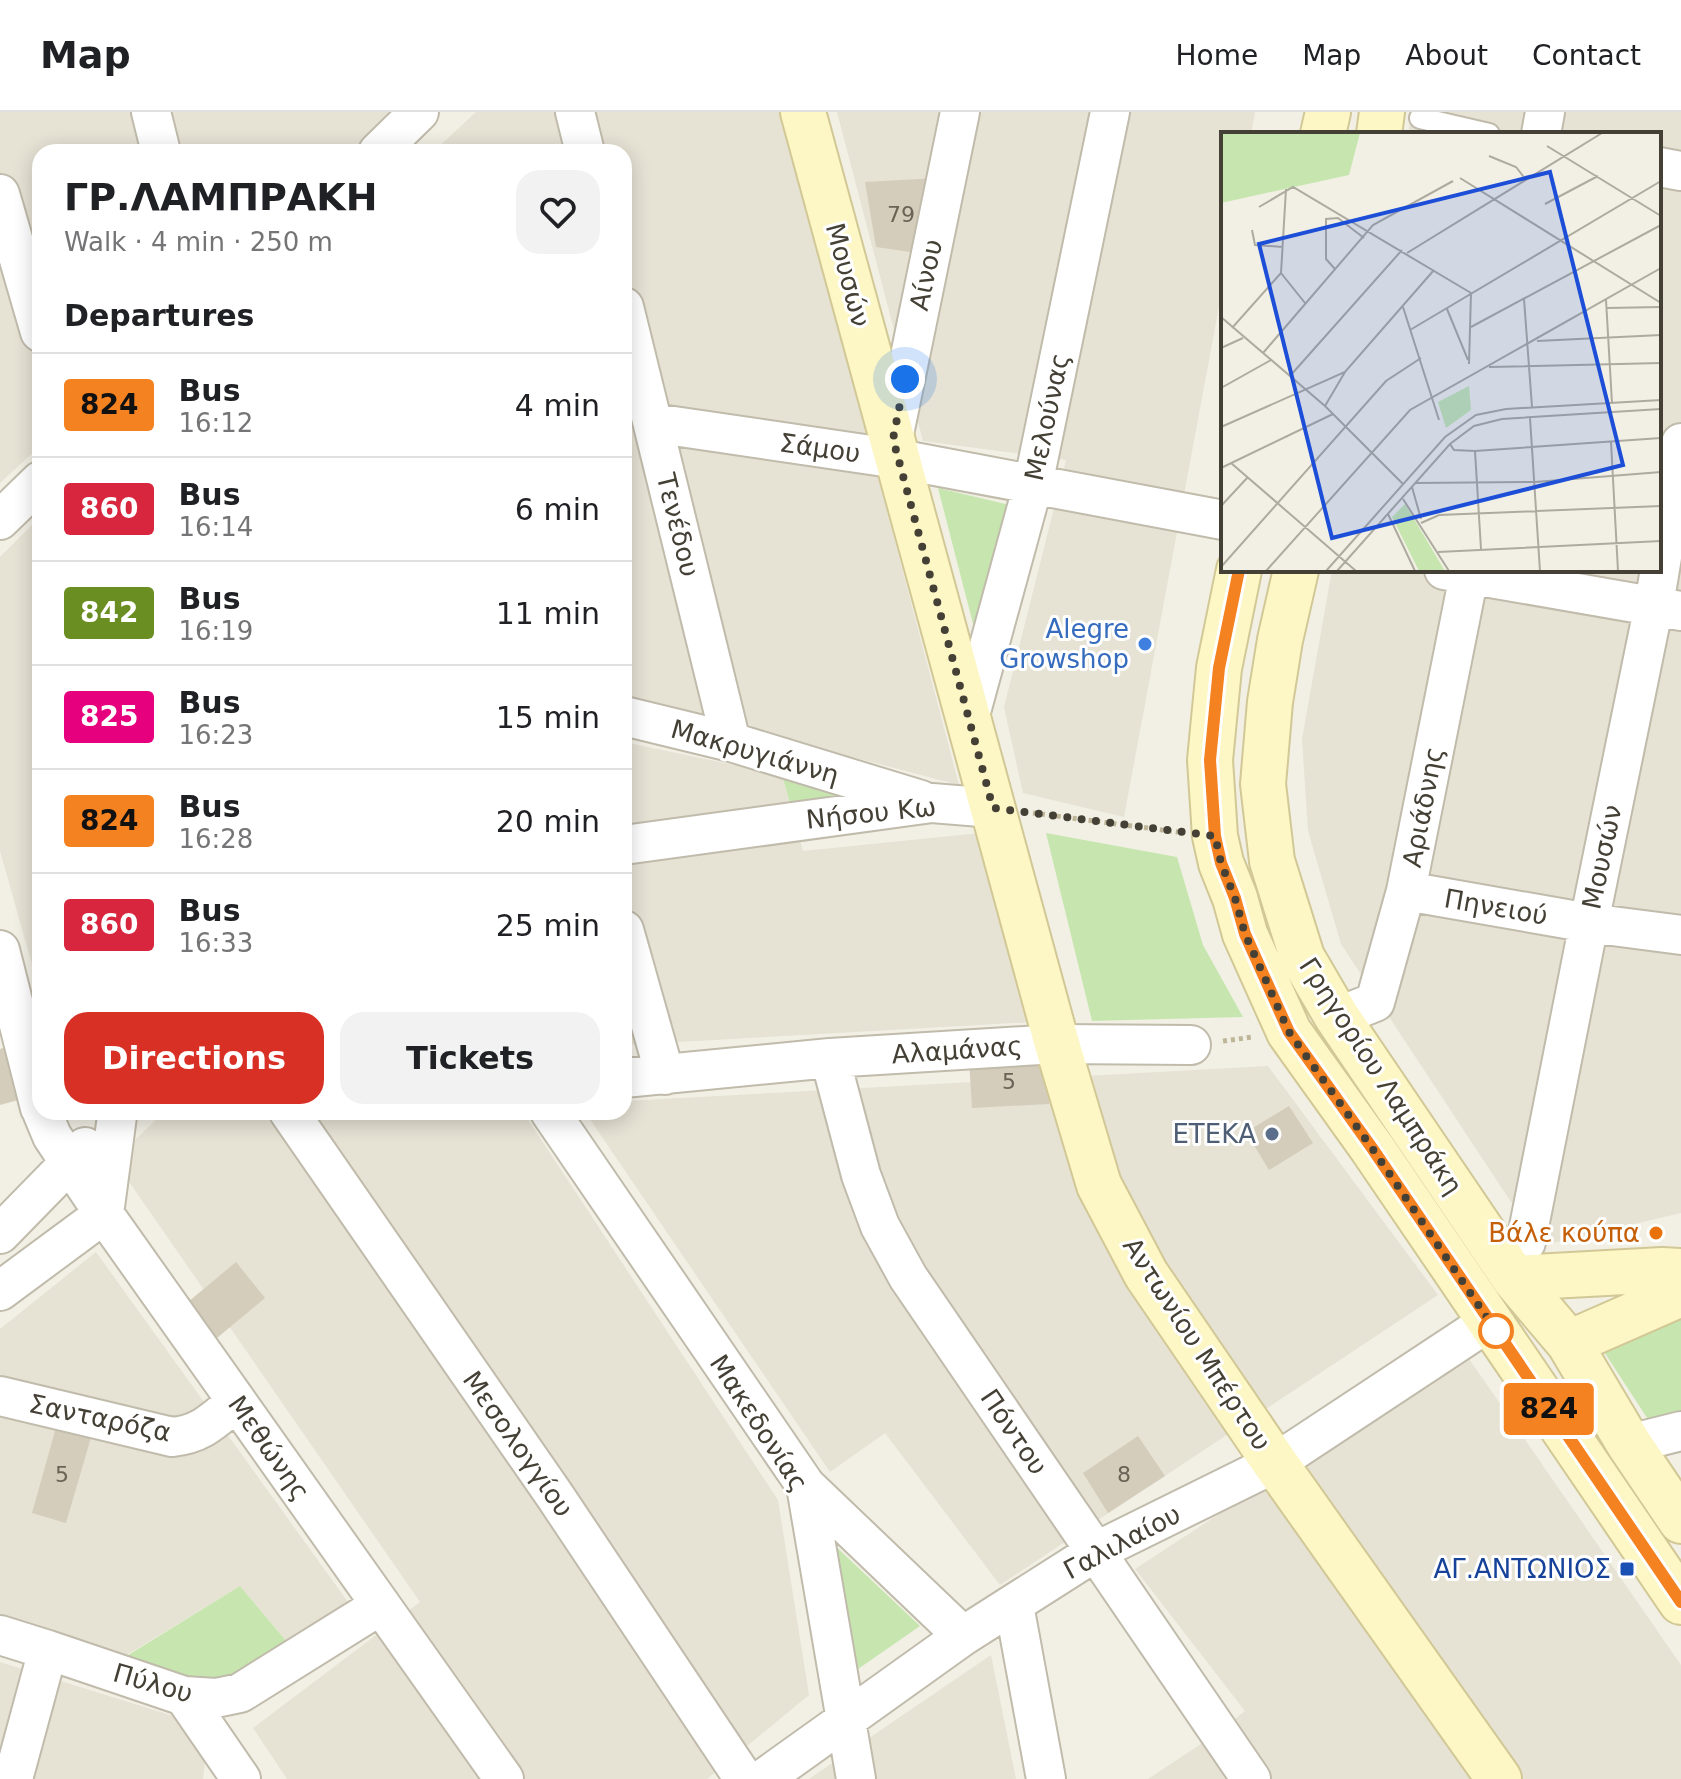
<!DOCTYPE html>
<meta charset="utf-8">
<style>
:root{--surface:#fff;--page:#f2f2f2;--text:#202124;--muted:#757577;--line:#e0e0e0;--accent:#d93025}
body{margin:0;font-family:"DejaVu Sans",sans-serif;background:var(--page);color:var(--text);height:100vh;display:flex;flex-direction:column;font-size:30px;white-space:nowrap}
*{box-sizing:border-box;margin:0}
p{font-size:26px;color:var(--muted)}
.icon{flex:none;width:44px;height:44px;fill:none;stroke:currentColor;stroke-width:2;stroke-linecap:round;stroke-linejoin:round}
.map{position:relative;flex:1;overflow:hidden}
.details{position:absolute;left:32px;top:32px;width:600px;height:976px;display:flex;flex-direction:column;background:var(--surface);border-radius:24px;box-shadow:0 4px 20px #0003}
.details>*{flex:none}
.badge{padding:0 16px;border-radius:6px;font-size:28px;line-height:52px}
.you{position:absolute;width:40px;height:40px;margin:-20px;border:6px solid #fff;border-radius:50%;background:#1a73e8;box-shadow:0 0 0 12px #1a73e833}
.map>.badge{position:absolute;translate:-50% -50%;box-shadow:0 0 0 4px #fff}
h2{padding:0 32px;font-size:30px;line-height:72px}
.round{display:grid;place-items:center;flex:none;width:84px;height:84px;border-radius:24px;background:var(--page)}
.head{display:flex;align-items:center;justify-content:space-between;height:136px;padding:0 32px}
h1{font-size:38px;font-weight:700;line-height:60px}
.action{display:flex;gap:16px;margin-top:auto;padding:16px 32px}
.action a{flex:1;height:92px;border-radius:24px;background:var(--accent);color:#fff;font-size:32px;font-weight:700;line-height:92px;text-align:center}
.action a+a{background:var(--page);color:var(--text)}
ul{padding:0;list-style:none}
li{display:flex;align-items:center;gap:24px;height:104px;padding:0 32px;border-top:2px solid var(--line)}
li div{flex:1}
li b{display:block;font-size:30px}
li em{font-style:normal}
li .badge{min-width:88px;font-weight:700;text-align:center}
header{display:flex;align-items:center;gap:48px;box-sizing:border-box;height:112px;padding:0 40px;background:var(--surface);border-bottom:2px solid var(--line)}
header strong{font-size:38px}
nav{display:flex;gap:44px;margin-inline-start:auto;font-size:28px}
.map>svg:first-child{display:block}
.residential{fill:#e6e2d4}
.green{fill:#c7e6af}
.building{fill:#d4cdbb}
.lines{fill:none;stroke-linecap:round;stroke-linejoin:round}
.lane-casing{stroke:#c0bbab;stroke-width:24}
.street-casing{stroke:#c0bbab;stroke-width:42}
.secondary-casing{stroke:#d1c896;stroke-width:48}
.path{stroke:#bfb69a;stroke-width:5;stroke-dasharray:4 4;stroke-linecap:butt}
.lane{stroke:#fff;stroke-width:20}
.street{stroke:#fff;stroke-width:38}
.secondary{stroke:#fdf6c5;stroke-width:44}
.line-casing{stroke:#fff;stroke-width:18}
.line{stroke:#f58220;stroke-width:12}
.walk{stroke:#454035;stroke-width:8;stroke-dasharray:0 14.4}
.shop-dot{fill:#3f7fe0;stroke:#fff;stroke-width:3}
.service-dot{fill:#5c6f8a;stroke:#fff;stroke-width:3}
.food-dot{fill:#e8710a;stroke:#fff;stroke-width:3}
.stop-dot{fill:#fff;stroke:#f58220;stroke-width:4}
.transit-dot{fill:#1a4fb4;stroke:#fff;stroke-width:3}
.labels{text-anchor:middle;dominant-baseline:central;stroke-width:6;stroke-linejoin:round;paint-order:stroke}
.number-label{font-size:22px;fill:#696356}
.street-label{font-size:26px;fill:#454035;stroke:#fff}
.shop-label{font-size:26px;fill:#366cbe;stroke:#fff;text-anchor:end}
.service-label{font-size:26px;fill:#4e5e75;stroke:#fff;text-anchor:end}
.food-label{font-size:26px;fill:#c56008;stroke:#fff;text-anchor:end}
.transit-label{font-size:26px;fill:#164399;stroke:#fff;text-anchor:end}
.inset-road{fill:none;stroke:#adaa9f;stroke-width:2}
.view{fill:#1d4ed8;fill-opacity:0.15;stroke:#1d4ed8;stroke-width:4}
.inset-edge{fill:none;stroke:#454035;stroke-width:4}
</style>
<header>
<strong>Map</strong>
<nav><a>Home</a><a>Map</a><a>About</a><a>Contact</a></nav>
</header>
<div class="map">
<svg width="1681" height="1667" viewBox="0 0 1681 1667">
<rect width="100%" height="100%" fill="#f2f0e5"/>
<path class="residential" d="M0,0H397L354,40H40V334L0,371Z
M476,0H782L959,673L624,585V40H433Z
M837,0H1255L1251,22H1223V173L1124,705L1023,681L1004,595L1066,348L923,329Z
M1412,0H1681V1101L1540,1134L1341,832L1308,719L1302,627L1332,458H1659V22H1408Z
M40,405V881L0,739V445Z
M624,630L782,663L803,739L990,720L1033,910L624,933Z
M1268,954L1438,1183L1000,1473L885,1321L830,1360L585,1000H624V989Z
M164,1000H523L778,1388L809,1583L707,1667H287L253,1616L420,1490L114,1048Z
M96,1140L353,1497L292,1536L240,1474L125,1544L0,1504V1217Z
M1465,1241L1681,1553V1667H1148L1219,1620L1245,1599L1135,1457Z
M991,1543L1016,1667H809Z
M0,1550L173,1604L205,1651L203,1667H0Z"/>
<path class="green" d="M938,376L1014,394L980,539Z
M782,663L881,692L793,702Z
M1046,721L1177,745L1203,833L1243,905L1092,909Z
M1681,1201V1305L1651,1312L1597,1229Z
M829,1428L920,1514L848,1564Z
M240,1474L292,1536L225,1579L125,1545Z"/>
<path class="building" d="M937,66L924,142L876,135L865,70Z
M15,933L29,985L0,993V937Z
M1047,943L1049,992L972,996L969,947Z
M1289,994L1313,1031L1269,1058L1246,1020Z
M236,1150L265,1186L211,1231L182,1195Z
M57,1312L92,1322L66,1411L32,1401Z
M1138,1324L1165,1364L1108,1401L1083,1361Z"/>
<g class="lines">
<defs>
<path id="lane" d="M1420,6L1489,22"/>
<path id="street" d="M151,0L161,40
M575,0L585,40
M1541,22L1545,0
M378,40L419,0
M1659,55L1681,59
M0,82L40,220
M624,195L731,630
M653,311L898,347L1223,408
M893,327L960,0
M0,408L40,369
M1444,458L1681,499
M624,604L731,630L921,688
M969,607L1033,373L1110,0
M624,733L932,691L993,696
M1406,779L1589,811L1681,823
M624,818L665,963
M0,838L40,996
M1337,905L1375,890L1406,779L1470,458
M830,946L861,1063L880,1114L908,1165L1251,1667
M624,966L830,946L1057,932L1191,933
M42,1000L52,1024L104,1102L504,1667
M289,1000L555,1384L744,1667
M550,1000L806,1374L856,1667
M0,1122L85,1035
M1500,1144L1526,1130L1589,811L1654,493L1681,331
M0,1179L104,1102L117,1004
M0,1284L172,1325C202,1322 214,1308 236,1290
M1629,1332L1681,1319
M806,1374L963,1524
M1014,1493L1046,1667
M0,1523L48,1538L184,1584L216,1586L240,1581L381,1493
M184,1584L241,1667
M13,1667L48,1538
M763,1667L963,1524L1095,1440L1275,1351L1490,1209"/>
<path id="secondary" d="M803,0L1057,932L1099,1073L1146,1162L1275,1351L1499,1667
M1323,22L1328,0
M1379,22L1382,0
M1239,458L1219,556L1210,648L1215,724L1221,751L1235,786L1245,822L1289,920L1372,1036L1681,1490
M1296,458L1280,528L1270,590L1263,672L1272,749L1302,845L1337,905L1514,1166L1569,1231L1629,1332L1681,1409
M1514,1166L1662,1158L1681,1159
M1569,1231L1681,1182"/>
</defs>
<use href="#lane" class="lane-casing"/>
<use href="#street" class="street-casing"/>
<use href="#secondary" class="secondary-casing"/>
<path class="path" d="M1033,701L1178,720
M1223,929L1253,925"/>
<use href="#lane" class="lane"/>
<use href="#street" class="street"/>
<use href="#secondary" class="secondary"/>
</g>
<g class="lines">
<defs>
<path id="line" d="M1239,458L1219,556L1210,648L1215,724L1221,751L1235,786L1245,822L1289,920L1372,1036L1681,1490"/>
</defs>
<use href="#line" class="line-casing"/>
<use href="#line" class="line"/>
<path class="walk" d="M905,267L893,327L993,696L1215,724L1221,751L1235,786L1245,822L1289,920L1372,1036L1496,1219"/>
</g>
<circle class="shop-dot" cx="1145" cy="532" r="8"/>
<circle class="service-dot" cx="1272" cy="1022" r="8"/>
<circle class="food-dot" cx="1656" cy="1121" r="8"/>
<circle class="stop-dot" cx="1496" cy="1219" r="16"/>
<rect class="transit-dot" x="1619" y="1449" width="16" height="16" rx="4"/>
<g class="labels">
<g class="number-label">
<text x="901" y="102">79</text>
<text x="1009" y="969">5</text>
<text x="62" y="1362">5</text>
<text x="1124" y="1362">8</text>
</g>
<g class="street-label">
<text transform="translate(848 163) rotate(75)">Μουσών</text>
<text transform="translate(926 163) rotate(-78)">Αίνου</text>
<text transform="translate(1047 305) rotate(-78)">Μελούνας</text>
<text transform="translate(820 336) rotate(8)">Σάμου</text>
<text transform="translate(678 413) rotate(76)">Τενέδου</text>
<text transform="translate(755 640) rotate(16)">Μακρυγιάννη</text>
<text transform="translate(1423 695) rotate(-79)">Αριάδνης</text>
<text transform="translate(871 701) rotate(-6)">Νήσου Κω</text>
<text transform="translate(1602 745) rotate(-78)">Μουσών</text>
<text transform="translate(1496 795) rotate(10)">Πηνειού</text>
<text transform="translate(957 938) rotate(-4)">Αλαμάνας</text>
<text transform="translate(1381 964) rotate(57)">Γρηγορίου Λαμπράκη</text>
<text transform="translate(1197 1232) rotate(57)">Αντωνίου Μπέρτου</text>
<text transform="translate(100 1306) rotate(12)">Σανταρόζα</text>
<text transform="translate(759 1311) rotate(57)">Μακεδονίας</text>
<text transform="translate(1014 1320) rotate(56)">Πόντου</text>
<text transform="translate(518 1332) rotate(55)">Μεσολογγίου</text>
<text transform="translate(269 1336) rotate(55)">Μεθώνης</text>
<text transform="translate(1122 1430) rotate(-28)">Γαλιλαίου</text>
<text transform="translate(153 1571) rotate(16)">Πύλου</text>
</g>
<g class="shop-label">
<text x="1129" y="517">Alegre<tspan x="1129" dy="30">Growshop</tspan></text>
</g>
<g class="service-label">
<text x="1256" y="1022">ΕΤΕΚΑ</text>
</g>
<g class="food-label">
<text x="1640" y="1121">Βάλε κούπα</text>
</g>
<g class="transit-label">
<text x="1611" y="1457">ΑΓ.ΑΝΤΩΝΙΟΣ</text>
</g>
</g>
<g transform="translate(1221 20)">
<rect width="440" height="440" fill="#f2f0e5"/>
<path d="M0,1H139L128,43L0,71ZM248,254L250,278L225,296L217,270ZM184,372L224,439H198L171,385Z" fill="#c7e6af"/>
<path class="inset-road" d="M326,14L440,84M268,24L295,35L305,48M239,46L440,171M65,57L60,141L84,171M324,72L377,44M38,75L72,55L250,161M31,98L34,113L62,115M186,121L381,1M114,137L105,127V87L117,86L143,106M303,167L311,275M385,168L391,271M182,175L218,288M386,176L440,175M226,177L247,228M0,185L104,274L182,352M250,195L440,93M11,196L60,141M189,198L440,49M316,209L440,203M0,216L22,206M42,221L152,93L232,49M248,232L250,161M268,235L440,231M69,244L181,118M0,256L50,228M104,274L124,240M309,286L319,439M0,295L124,240L213,138M390,310L397,439M229,312L233,318L254,319L440,306M254,319L260,417M10,331L135,439M0,336L112,282M194,351L314,350L440,340M191,355L200,387M182,367L228,439M0,374L27,345M167,382L194,439M200,391L218,383L440,374M217,420L440,409M0,435L165,249L200,226M45,439L189,278L440,136M105,439L224,305L255,283L285,277L440,268M116,439L229,312L253,294L281,287L440,277"/>
<path class="view" d="M329,40L402,333L111,406L38,112Z"/>
<rect width="440" height="440" class="inset-edge"/>
</g>
</svg>
<div class="you" style="left:905px;top:267px"></div>
<b class="badge" style="left:1549px;top:1297px;background:#f58220;color:#111">824</b>
<section class="details">
<div class="head"><div><h1>ΓΡ.ΛΑΜΠΡΑΚΗ</h1><p>Walk · 4 min · 250 m</p></div><a class="round"><svg class="icon" aria-label="heart" viewBox="0 0 24 24"><path d="M12 20l-8-8c-3-5 5-10 8-4 3-6 11-1 8 4z"/></svg></a></div>
<h2>Departures</h2>
<ul>
<li><span class="badge" style="background:#f58220;color:#111">824</span><div><b>Bus</b><p>16:12</p></div><em>4 min</em></li>
<li><span class="badge" style="background:#d7263d;color:#fff">860</span><div><b>Bus</b><p>16:14</p></div><em>6 min</em></li>
<li><span class="badge" style="background:#6b8e23;color:#fff">842</span><div><b>Bus</b><p>16:19</p></div><em>11 min</em></li>
<li><span class="badge" style="background:#e6007e;color:#fff">825</span><div><b>Bus</b><p>16:23</p></div><em>15 min</em></li>
<li><span class="badge" style="background:#f58220;color:#111">824</span><div><b>Bus</b><p>16:28</p></div><em>20 min</em></li>
<li><span class="badge" style="background:#d7263d;color:#fff">860</span><div><b>Bus</b><p>16:33</p></div><em>25 min</em></li>
</ul>
<div class="action"><a>Directions</a><a>Tickets</a></div>
</section>
</div>
